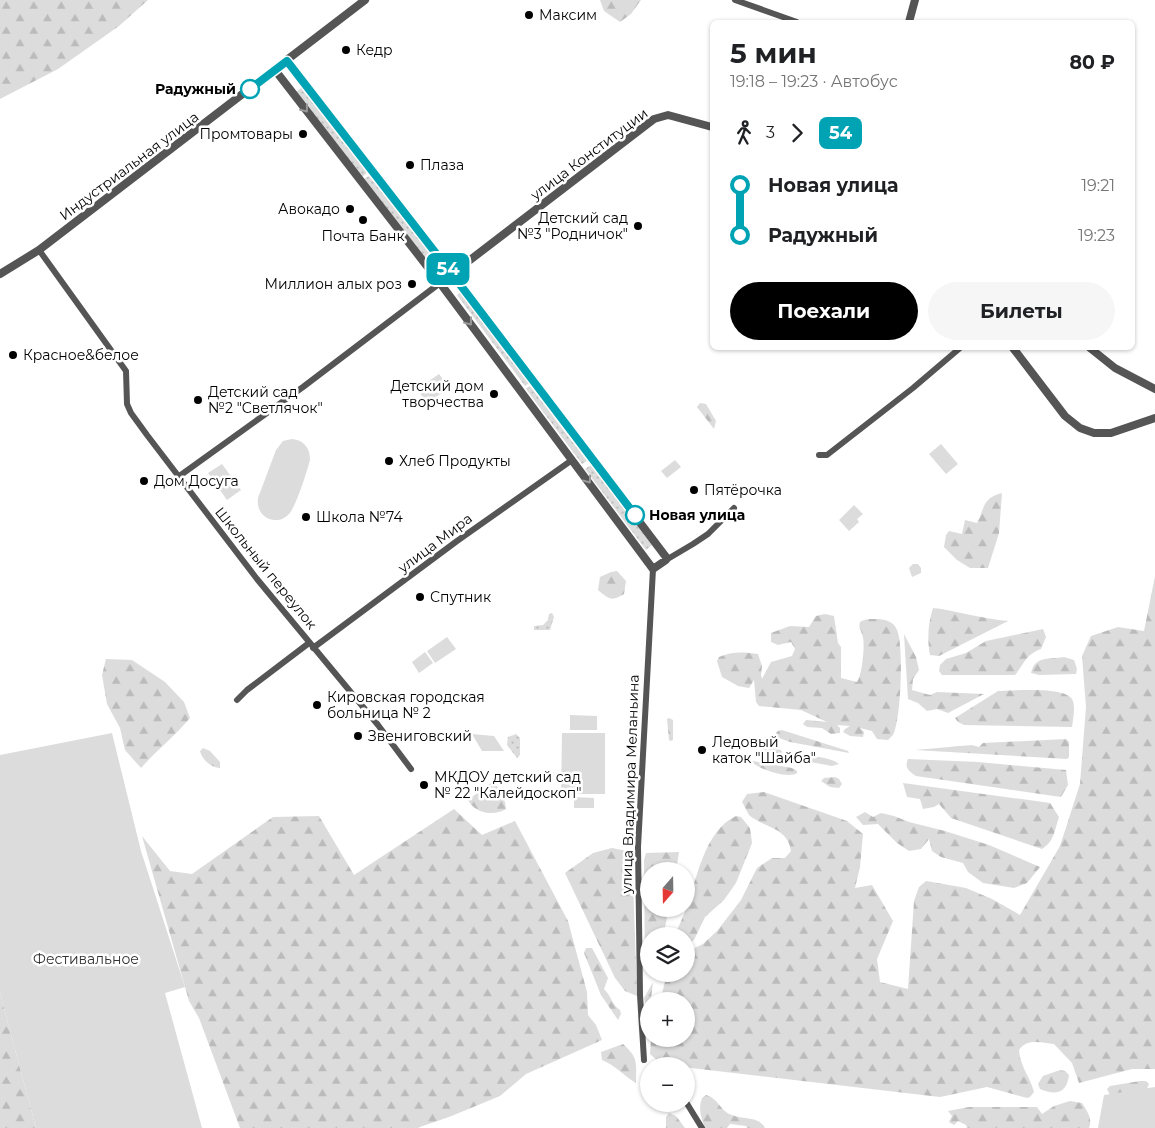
<!DOCTYPE html>
<html lang="ru">
<meta charset="utf-8">
<style>
:root{--surface:#fff;--page:#f6f6f6;--text:#202124;--muted:#757577;--accent:#000}
body{margin:0;font-family:Montserrat,sans-serif;background:var(--page);color:var(--text);height:100vh;display:flex;flex-direction:column;font-size:19px;white-space:nowrap}
*{box-sizing:border-box;margin:0}
p{font-size:16px;color:var(--muted)}
.icon{flex:none;width:28px;height:28px;fill:none;stroke:currentColor;stroke-width:2;stroke-linecap:round;stroke-linejoin:round}
.map{position:relative;flex:1;overflow:hidden}
.side{position:absolute;left:710px;top:20px;width:425px;height:330px;display:flex;flex-direction:column;background:var(--surface);border-radius:8px;box-shadow:0 1px 4px #0004}
.side>*{flex:none}
.badge{padding:0 10px;border-radius:8px;font-size:18px;line-height:32px}
.needle{width:32px;rotate:200deg}
.controls{position:absolute;left:640px;top:862px;display:grid;gap:10px}
.controls a{display:grid;place-items:center;width:55px;height:55px;border-radius:50%;background:var(--surface);box-shadow:0 1px 4px #0004;font-size:25px}
.map>.badge{position:absolute;translate:-50% -50%;box-shadow:0 0 0 2px #fff}
.legs{display:flex;align-items:center;gap:8px;height:55px;padding:0 20px;font-size:16px}
.legs p{margin-inline-start:auto}
.overview{display:flex;align-items:center;justify-content:space-between;height:85px;padding:0 20px}
h1{font-size:28px;font-weight:700;line-height:38px}
.button{display:flex;gap:10px;margin-top:auto;padding:10px 20px}
.button a{flex:1;height:58px;border-radius:30px;background:var(--accent);color:#fff;font-size:20px;font-weight:700;line-height:58px;text-align:center}
.button a+a{background:var(--page);color:var(--text)}
ul{padding:0 20px;list-style:none}
li{display:flex;align-items:center;gap:18px;height:50px;font-size:19px}
li i{display:grid;place-items:center;width:8px;height:100%;margin:0 6px;background:currentColor}
li i::after{content:'';width:12px;height:12px;margin:-6px;border:4px solid;border-radius:50%;background:var(--surface)}
li p{margin-inline-start:auto}
li:first-child i{background:linear-gradient(#0000 50%,currentColor 0)}
li:last-child i{background:linear-gradient(currentColor 50%,#0000 0)}
.map>svg:first-child{display:block}
.grass{fill:url(#grass-dots)}
.forest{fill:url(#forest-firs)}
.green{fill:#dcdcdc}
.lines{fill:none;stroke-linecap:round;stroke-linejoin:round}
.minor{stroke:#555;stroke-width:6}
.tertiary{stroke:#555;stroke-width:8}
.oneway{stroke:#999}
.line-1-casing{stroke:#fff;stroke-width:11}
.line-1{stroke:#00a3b4;stroke-width:8}
.poi-dot{fill:#000;stroke:#fff;stroke-width:2}
.stop-1-dot{fill:#fff;stroke:#00a3b4;stroke-width:2.5}
.labels{text-anchor:middle;dominant-baseline:central;stroke-width:5;stroke-linejoin:round;paint-order:stroke}
.poi-label{font-size:14px;fill:#000;stroke:#fff;text-anchor:start}
.stop-label{font-size:14px;font-weight:bold;fill:#000;stroke:#fff;text-anchor:end}
.street-label{font-size:14px;fill:#000;stroke:#fff}
.park-label{font-size:14px;fill:#333;stroke:#fff}
</style>
<div class="map">
<svg width="1155" height="1128" viewBox="0 0 1155 1128">
<defs>
<pattern id="grass-dots" width="8" height="8" patternUnits="userSpaceOnUse" patternTransform="scale(1.25)"><rect width="8" height="8" fill="#dcdcdc"/><path d="M2 2h.1M6 6h.1" fill="none" stroke="#bbb" stroke-width="1.8" stroke-linecap="round"/></pattern>
<pattern id="forest-firs" width="22" height="20" patternUnits="userSpaceOnUse" patternTransform="scale(1.25)"><rect width="22" height="20" fill="#dcdcdc"/><path d="M5 1l3.5 6h-7zM16 11l3.5 6h-7z" fill="#bbb"/></pattern>
</defs>
<rect width="100%" height="100%" fill="#fff"/>
<path class="grass" d="M301,88L367,173L362,177L296,92Z
M369,176L439,265L434,269L364,179Z
M462,291L529,383L525,386L457,295Z
M530,386L587,461L582,464L526,389Z
M591,465L652,545L646,550L585,469Z
M552,613L554,617L550,630H534V626L543,625L548,620L549,614Z
M516,734L520,738V755L517,758L507,745L508,737Z"/>
<path class="forest" d="M0,0H148L119,26L58,69L0,99Z
M600,0H641L631,14L620,22L604,11Z
M700,403L706,404L716,421L714,429L697,407Z
M1002,493L999,533L988,568H970L957,560L944,547L946,535L949,531L962,534L965,520L977,523C985,508 982,498 1002,493Z
M913,564H918L921,568V573L912,577L909,568Z
M617,571L626,581L624,594C611,602 609,599 598,590L600,577L611,572Z
M1155,576V1069H1132L1079,1083L1072,1063L1054,1044C1042,1043 1027,1038 1019,1050C1020,1066 1030,1077 1034,1092L1030,1097L1027,1098L987,1087L940,1097L691,1068L660,1063L650,1054L651,1039H686V1001H660L667,974H686V952L703,944L717,931L741,900L757,868L772,858H785L791,851C788,828 766,828 750,816C747,813 745,806 742,802L747,794L764,792L847,821L863,834L860,867L855,888L872,885L893,921L877,959L880,982L908,989L914,901L919,887L926,881L966,888L992,899L1020,915L1060,846L1080,784L1086,707L1082,656L1091,636L1118,627L1144,631Z
M933,608C958,611 983,619 1008,621L939,656L930,655C927,640 928,623 933,608Z
M825,614L834,616L838,643L841,647V678L857,682C862,676 865,645 863,638C862,631 858,629 860,622C866,618 872,619 879,619C887,620 894,622 897,630C904,644 901,721 893,735C892,736 889,739 888,740L877,739L872,731L860,728L864,732L863,737L850,736L843,732L845,729L850,726L837,725L840,728V733L831,734L822,728L807,727L803,724L806,720L827,722L801,710L759,706L756,702L754,680L749,688L738,686L722,677L717,661L719,657C732,651 744,652 758,654L762,666L761,675L762,679L771,662L792,656L795,649L791,642L778,645L771,642V633L790,626L809,627L816,616Z
M1043,629L1046,637L1041,649C1025,655 1025,663 1015,675H942L939,671L940,665L946,659L966,653L986,641Z
M904,634L916,657L919,670L913,679L912,690L930,695L937,692L984,694L948,713L937,709L927,711L918,703L908,699Z
M1064,657L1074,660L1077,669L1076,674L1039,675L1031,673C1036,655 1048,660 1064,657Z
M106,659L132,660L165,682L184,702L190,718C175,736 157,750 141,768L125,750L120,728L107,704L102,675Z
M998,691C1013,691 1063,686 1072,699C1076,706 1073,719 1072,727L964,725L958,722L955,718Z
M669,718L673,720V740L671,741L669,740L667,719Z
M782,730L848,751L849,753L790,742L779,738L776,733L778,731Z
M1066,739L1069,742V757L1067,759L915,750L972,745L979,747L983,743Z
M768,747L781,750L783,754L781,756C774,755 766,754 761,749Z
M203,748L210,751L220,762V768C211,768 202,759 200,751Z
M797,756C810,756 829,756 839,764L832,766L800,760Z
M908,759L978,762L1066,770L1068,785L1061,797L916,776C909,771 904,768 908,759Z
M753,761L792,768L797,771V773C789,779 761,770 753,763Z
M835,777L839,779L842,784L839,788L830,787L821,781L824,778Z
M492,782C501,788 505,798 506,809C494,817 474,813 468,800Z
M903,783L1050,803L1059,817C1055,829 1054,842 1042,849L951,818L939,804L934,807L923,809L920,799L907,797Z
M454,809L482,835L515,821L568,921L587,992L588,1015L596,1025L602,1040L526,1074L500,1096L449,1117L417,1128H240L199,1018L189,1001L142,836L170,871L192,874L273,817L319,816L354,875Z
M865,812L873,817L881,813L894,816L909,822L945,831L989,845L1040,867L1027,883L1014,888L983,883L968,872L963,863L941,857L932,851L929,839L921,849L909,851L897,843L878,824L863,825L856,817Z
M736,816L741,817L750,828L752,843L736,883L724,900L705,917L694,940L686,945V936H677L676,933C679,925 684,915 686,909C697,879 704,831 736,816Z
M612,848L632,852L637,996L625,991L615,978L565,873L593,853Z
M679,852L676,871H649V909H669L663,936H649V969L645,971L644,860L646,853Z
M586,948H592L608,978L604,989C612,997 611,1004 620,1010L621,1014L618,1020L601,995L584,953Z
M653,982L651,999L649,1001L647,1012L644,998Z
M0,993L36,1128H0Z
M623,1044C639,1058 636,1064 636,1083C624,1076 615,1065 602,1060L601,1052Z
M1060,1070L1065,1071L1069,1075C1067,1093 1056,1096 1040,1089L1038,1084L1043,1076Z
M1140,1081H1146L1149,1084L1147,1089L1112,1099L1107,1089L1110,1086Z
M706,1095C718,1098 721,1112 732,1115C744,1120 759,1116 765,1128H747L746,1126L730,1124L727,1128H705C701,1117 698,1109 702,1098Z
M1070,1101L1082,1103C1087,1111 1093,1119 1089,1128H967L966,1125L958,1121L954,1125L949,1122L952,1116L948,1111L969,1107H1037L1042,1114L1054,1106Z
M669,1113L676,1116L685,1128H666V1117Z"/>
<path class="green" d="M439,374L449,388L427,403L417,389Z
M292,439C304,440 310,448 310,460C307,471 296,507 289,514C284,520 275,522 267,518C260,514 257,507 258,498L276,450L283,441Z
M941,444L958,464L946,474L929,454Z
M675,460L681,467L667,478L661,471Z
M222,464L241,490L227,500L208,473Z
M854,505L863,514L857,519L859,522L849,531L839,520Z
M447,637L456,649L435,663L427,651Z
M425,652L433,663L419,673L412,662Z
M570,715L597,716V730H570Z
M112,733L141,851L185,987L165,993L202,1128H36L0,993V755Z
M562,733H605V794H561Z
M472,734L494,736L504,751H482Z
M574,797L594,798V808H574Z
M1155,1087V1128H1098L1104,1095Z"/>
<g class="lines">
<path class="minor" d="M735,0L797,22
M39,250L126,371L127,404L131,413L147,435L257,579L378,725L411,769
M819,455H827L913,388L960,348
M178,477L303,387L440,283
M666,560L693,544L708,534L734,508
M313,648L457,541L572,460
M237,700L247,690L309,643
M644,1060L640,995L638,847L653,569
M686,1102L702,1128"/>
<path class="tertiary" d="M909,22L915,0
M275,70L440,283L653,569L666,560V557L452,274L287,61
M0,274L39,250L365,0
M440,283L654,119L668,115L712,127
M1013,348L1065,416L1080,428L1094,433H1111L1155,418
M1090,348L1115,368L1155,389"/>
</g>
<defs><path id="oneway-chevron" d="M-2-3.5L2.5 0L-2 3.5" fill="none" stroke-width="1.6" stroke-linecap="round" stroke-linejoin="round" transform="scale(1.25)"/></defs>
<g class="oneway">
<use href="#oneway-chevron" transform="translate(305 109) rotate(52)"/>
<use href="#oneway-chevron" transform="translate(469 322) rotate(53)"/>
<use href="#oneway-chevron" transform="translate(588 480) rotate(54)"/>
</g>
<g class="lines">
<defs>
<path id="line-1" d="M250,89L287,61L452,274L635,515"/>
</defs>
<use href="#line-1" class="line-1-casing"/>
<use href="#line-1" class="line-1"/>
</g>
<g class="poi-dot">
<circle cx="529" cy="15" r="5"/>
<circle cx="346" cy="50" r="5"/>
<circle cx="303" cy="134" r="5"/>
<circle cx="410" cy="165" r="5"/>
<circle cx="350" cy="209" r="5"/>
<circle cx="363" cy="220" r="5"/>
<circle cx="638" cy="226" r="5"/>
<circle cx="412" cy="284" r="5"/>
<circle cx="13" cy="355" r="5"/>
<circle cx="494" cy="394" r="5"/>
<circle cx="198" cy="400" r="5"/>
<circle cx="389" cy="461" r="5"/>
<circle cx="144" cy="481" r="5"/>
<circle cx="694" cy="490" r="5"/>
<circle cx="306" cy="517" r="5"/>
<circle cx="420" cy="597" r="5"/>
<circle cx="317" cy="705" r="5"/>
<circle cx="358" cy="736" r="5"/>
<circle cx="702" cy="750" r="5"/>
<circle cx="424" cy="785" r="5"/>
</g>
<g class="stop-1-dot">
<circle cx="250" cy="89" r="9"/>
<circle cx="635" cy="515" r="9"/>
</g>
<g class="labels">
<g class="poi-label">
<text x="539" y="15">Максим</text>
<text x="356" y="50">Кедр</text>
<text x="293" y="134" text-anchor="end">Промтовары</text>
<text x="420" y="165">Плаза</text>
<text x="340" y="209" text-anchor="end">Авокадо</text>
<text x="628" y="218" text-anchor="end">Детский сад<tspan x="628" dy="16">№3 "Родничок"</tspan></text>
<text x="363" y="236" text-anchor="middle">Почта Банк</text>
<text x="402" y="284" text-anchor="end">Миллион алых роз</text>
<text x="23" y="355">Красное&amp;белое</text>
<text x="484" y="386" text-anchor="end">Детский дом<tspan x="484" dy="16">творчества</tspan></text>
<text x="208" y="392">Детский сад<tspan x="208" dy="16">№2 "Светлячок"</tspan></text>
<text x="399" y="461">Хлеб Продукты</text>
<text x="154" y="481">Дом Досуга</text>
<text x="704" y="490">Пятёрочка</text>
<text x="316" y="517">Школа №74</text>
<text x="430" y="597">Спутник</text>
<text x="327" y="697">Кировская городская<tspan x="327" dy="16">больница № 2</tspan></text>
<text x="368" y="736">Звениговский</text>
<text x="712" y="742">Ледовый<tspan x="712" dy="16">каток "Шайба"</tspan></text>
<text x="434" y="777">МКДОУ детский сад<tspan x="434" dy="16">№ 22 "Калейдоскоп"</tspan></text>
</g>
<g class="stop-label">
<text x="236" y="89">Радужный</text>
<text x="649" y="515" text-anchor="start">Новая улица</text>
</g>
<g class="street-label">
<text transform="translate(589 154) rotate(-37)">улица Конституции</text>
<text transform="translate(129 166) rotate(-37)">Индустриальная улица</text>
<text transform="translate(435 543) rotate(-37)">улица Мира</text>
<text transform="translate(266 568) rotate(51)">Школьный переулок</text>
<text transform="translate(630 784) rotate(-88)">улица Владимира Меланьина</text>
</g>
<g class="park-label">
<text x="86" y="959">Фестивальное</text>
</g>
</g>
</svg>
<div class="controls">
<a><svg class="needle" viewBox="-14 -14 28 28"><path d="M0-13l5 13h-10z" fill="#e53935"/><path d="M0 13l5-13h-10z" fill="#757577"/></svg></a>
<a><svg class="icon" aria-label="layers" viewBox="0 0 24 24"><path d="M12 4l9 5-9 5-9-5zM3 14l9 5 9-5"/></svg></a>
<a>+</a>
<a>−</a>
</div>
<b class="badge" style="left:448px;top:269px;background:#00a3b4;color:#fff">54</b>
<section class="side">
<div class="overview"><div><h1>5 мин</h1><p>19:18 – 19:23 · Автобус</p></div><b>80 ₽</b></div>
<div class="legs"><svg class="icon" aria-label="walk" viewBox="0 0 24 24"><circle cx="13" cy="4" r="2"/><path d="M13 8l-2 6 4 7M11 14l-3 7M7 12l3-4h3l4 4"/></svg>3<svg class="icon" aria-label="forward" viewBox="0 0 24 24"><path d="M9 5l7 7-7 7"/></svg><b class="badge" style="background:#00a3b4;color:#fff">54</b></div>
<ul>
<li><i style="color:#00a3b4"></i><b>Новая улица</b><p>19:21</p></li>
<li><i style="color:#00a3b4"></i><b>Радужный</b><p>19:23</p></li>
</ul>
<div class="button"><a>Поехали</a><a>Билеты</a></div>
</section>
</div>
